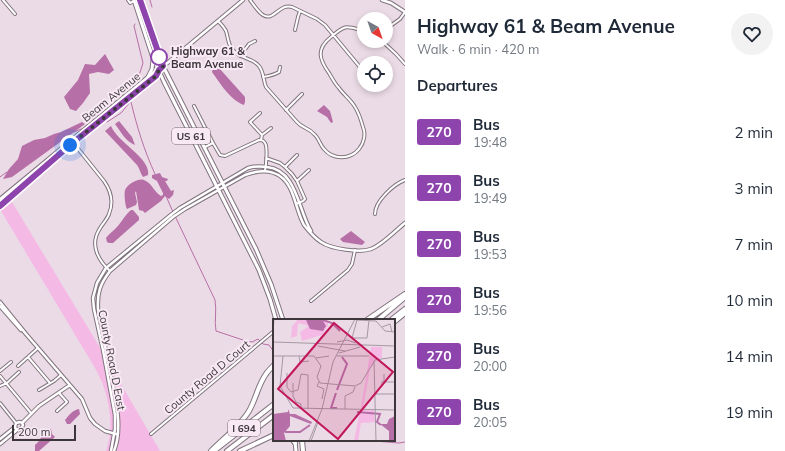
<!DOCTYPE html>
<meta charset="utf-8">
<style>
:root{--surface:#fff;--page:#f2f2f3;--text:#1f2937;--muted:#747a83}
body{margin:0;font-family:Mulish,sans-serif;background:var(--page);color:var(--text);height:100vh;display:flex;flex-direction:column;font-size:15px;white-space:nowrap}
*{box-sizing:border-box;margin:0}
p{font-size:13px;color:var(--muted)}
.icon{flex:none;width:22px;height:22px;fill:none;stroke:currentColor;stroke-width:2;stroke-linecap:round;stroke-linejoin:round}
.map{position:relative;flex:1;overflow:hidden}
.drawer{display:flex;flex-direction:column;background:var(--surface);width:380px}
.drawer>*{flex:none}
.badge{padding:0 8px;border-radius:3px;font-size:14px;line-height:26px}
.needle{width:26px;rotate:140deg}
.buttons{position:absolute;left:357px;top:12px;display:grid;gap:8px}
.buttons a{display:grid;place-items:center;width:36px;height:36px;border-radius:50%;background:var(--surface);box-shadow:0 2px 6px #0003;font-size:20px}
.scale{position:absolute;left:12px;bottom:10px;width:64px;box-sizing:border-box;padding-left:4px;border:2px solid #3d373b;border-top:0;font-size:11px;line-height:14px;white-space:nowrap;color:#3d373b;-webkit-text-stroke:3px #f8e9f4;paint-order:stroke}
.you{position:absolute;width:20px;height:20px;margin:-10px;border:3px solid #fff;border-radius:50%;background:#1a73e8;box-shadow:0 0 0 6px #1a73e833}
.map>.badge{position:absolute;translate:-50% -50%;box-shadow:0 0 0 2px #fff}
h2{padding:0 12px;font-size:15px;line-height:36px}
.round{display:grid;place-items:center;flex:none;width:42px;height:42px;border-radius:21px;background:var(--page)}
.headline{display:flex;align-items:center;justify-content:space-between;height:68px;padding:0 12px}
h1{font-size:19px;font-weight:700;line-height:30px}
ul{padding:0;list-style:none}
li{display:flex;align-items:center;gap:12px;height:56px;padding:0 12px}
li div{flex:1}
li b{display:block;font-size:15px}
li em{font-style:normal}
li .badge{min-width:44px;font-weight:700;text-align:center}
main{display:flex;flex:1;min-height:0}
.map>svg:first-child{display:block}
.green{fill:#f5b9e6}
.water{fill:#b76fa7}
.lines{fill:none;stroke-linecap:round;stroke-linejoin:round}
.stream{stroke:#b76fa7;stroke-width:1}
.street-casing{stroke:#81747e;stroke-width:4}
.secondary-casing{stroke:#81747e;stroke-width:4.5}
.primary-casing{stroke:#81747e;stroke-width:5}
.highway-casing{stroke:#81747e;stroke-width:6}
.street{stroke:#fff;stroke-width:2}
.secondary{stroke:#fff;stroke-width:2.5}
.primary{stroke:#fff;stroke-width:3}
.highway{stroke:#fff;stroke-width:4}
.line-casing{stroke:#fff;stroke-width:9}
.line{stroke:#8e44ad;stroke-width:6}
.walk{stroke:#3d373b;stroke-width:4;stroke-dasharray:0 7.2}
.stop-dot{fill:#fff;stroke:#8e44ad;stroke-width:2}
.labels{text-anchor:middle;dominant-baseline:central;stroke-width:4;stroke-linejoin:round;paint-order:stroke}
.shield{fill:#f8e9f4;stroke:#756c72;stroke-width:1}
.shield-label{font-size:10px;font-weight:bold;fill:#3d373b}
.stop-label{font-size:11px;font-weight:bold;fill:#3d373b;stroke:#f8e9f4;text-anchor:start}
.street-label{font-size:11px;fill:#3d373b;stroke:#f8e9f4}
.inset-river{fill:none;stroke:#b76fa7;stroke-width:2}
.inset-road{fill:none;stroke:#a599a2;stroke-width:1}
.view{fill:#c2185b;fill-opacity:0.15;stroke:#c2185b;stroke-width:2}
.inset-edge{fill:none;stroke:#3d373b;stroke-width:2}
</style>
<main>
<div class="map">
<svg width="405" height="451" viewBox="0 0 405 451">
<rect width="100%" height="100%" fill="#ebdbe6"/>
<path class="green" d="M66,147H67L26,181L0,205V201Z
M12,202L93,336L160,451H106C113,431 111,408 104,388C102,381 98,374 95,368L1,211Z"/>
<path class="water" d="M105,54L114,70L109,74L98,72L89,74L90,93L83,103L76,111L70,109L64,97L78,80L85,64L95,65Z
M214,67L220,69L245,97V102L244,105C230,100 220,83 212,72L213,68Z
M324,105L330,111L333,122L331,123L327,117L317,111Z
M119,121L132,137L135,145C125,141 121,132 115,124Z
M82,122L85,124L81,127L12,177L3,179L9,169L18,159L22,146L34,140L45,138L54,134L61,132Z
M111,126C118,143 151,158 148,175L143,177C140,173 140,169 137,165L105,131Z
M160,173L162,177L168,179L167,181H165L171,191L174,190L173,195L169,199L165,196L161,201L145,213L143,211L139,210L136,191L135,193L137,202L136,205L127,209C125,206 124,194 125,190C128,184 138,178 144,180C152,183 154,192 161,196L163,195V193L157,181L152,178V175Z
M131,210H133L139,217V220L113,243H109L107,242L106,238C109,234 112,232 116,228C122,222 124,216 131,210Z
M351,231L365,242L362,245L343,242L340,239Z
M79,409L80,414L70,424H67L65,420C69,415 73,410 79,409Z
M51,429L52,434L55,437L39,451H35V445L40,440L41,437L47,432Z"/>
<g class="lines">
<path class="stream" d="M150,0L152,7
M135,24L134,26L143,63L137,82
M131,102C137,127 144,150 155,174
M107,122L121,113L130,102
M74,132L81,129
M0,177L7,172
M166,196L173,212
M175,216L215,300C217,311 214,321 216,331L246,341L252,342L258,339L263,344L269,345L274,352
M362,440L399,443L405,442"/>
<defs>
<path id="street" d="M3,0L15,14
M128,0L130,3L134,1
M250,0C254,5 258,12 263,15C274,22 279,3 292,7L317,19L325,25L364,72
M218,21C221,24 224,27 226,31C228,37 228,44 232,49C239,59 252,57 259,66C264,72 263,80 266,87L297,122C302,128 309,128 314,134C319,138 320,145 324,149C333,160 350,160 359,149C364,143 366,134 363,127C361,120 359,113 355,107C351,100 344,95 339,88C335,84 332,78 329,73C319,59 316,49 331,37C346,24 346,26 364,31
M386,29L400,19L405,12
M295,30L298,17L300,11
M382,41L396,54L405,64
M240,56L249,44L255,41
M263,77C270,76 274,75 279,72L280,67
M194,106L213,143L220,155L225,156L259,140C262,140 263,140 265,143C268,148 266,165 265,171
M286,110L302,94
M260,113L250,122L262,135L261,140
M262,135L271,128
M71,140L104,181C111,191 114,202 109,214C107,220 102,224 99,230C90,245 98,260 110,271
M205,147L213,143
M266,158L280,163L285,167L292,174L297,181L305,199L303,201L296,204
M285,167L297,155
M297,181L309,170
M375,214C375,201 394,184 405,180
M311,301L348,270L352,264L355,250
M28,357L50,383
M18,366L38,348
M0,371L11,362
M0,376L31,413
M0,386L7,383L19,372
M39,390L54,381L61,375
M0,403L16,423
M57,411L67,402L59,393
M151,434L274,331"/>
<path id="secondary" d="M382,0L391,3L405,12
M0,199L154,72L159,70L243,0
M0,206L70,145L156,76L159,71
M0,302L26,334L82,399L90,418L95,424L105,431L116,434
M0,306L21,330
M22,423L39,406L70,385
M0,439L15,427L16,423L20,422L22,423L23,425L21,429L19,430L16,429L15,427
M0,444L17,430
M111,451L115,429V415L103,350L94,309L93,298L97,283L106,268L172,214L180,208L248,168C255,166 260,166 267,167C297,170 298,210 311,231
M114,451C124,426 114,392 109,366C105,347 102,328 98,309C97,293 100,284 110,271L173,217L185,209L245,175C264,168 282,170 291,190C296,201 298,214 304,225C308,230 316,239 321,242C331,249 360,253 371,249C382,245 396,230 405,223"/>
<path id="primary" d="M134,0L153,58L164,82L259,270L270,299L276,320
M140,0L163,66L256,249L271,284L283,320
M148,77L152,69L153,60
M295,442L296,451"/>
<path id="highway" d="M367,320L405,294
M378,320L405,297
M391,320L405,309
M394,322L405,313
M293,440L295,443
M302,440L303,451
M211,451C224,438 240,426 249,411C256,399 258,385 266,374C268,371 271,368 274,365
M214,451L274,404
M227,451L274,415
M240,451L274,435"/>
</defs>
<use href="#street" class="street-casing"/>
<use href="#secondary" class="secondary-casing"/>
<use href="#primary" class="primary-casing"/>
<use href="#highway" class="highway-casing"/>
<use href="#street" class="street"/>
<use href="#secondary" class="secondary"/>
<use href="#primary" class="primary"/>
<use href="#highway" class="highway"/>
</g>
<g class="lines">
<defs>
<path id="line" d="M0,206L70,145L156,76L159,70L163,66L140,0"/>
</defs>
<use href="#line" class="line-casing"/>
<use href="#line" class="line"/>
<path class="walk" d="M70,145L156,76L159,70L163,66L159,56V57"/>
</g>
<circle class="stop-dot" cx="159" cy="57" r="8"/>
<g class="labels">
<g class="shield">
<rect x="172" y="128" width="38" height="16" rx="3"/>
<rect x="228" y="420" width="32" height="16" rx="3"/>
</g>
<g class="shield-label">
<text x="191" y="136">US 61</text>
<text x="244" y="428">I 694</text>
</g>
<g class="stop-label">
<text x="171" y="51">Highway 61 &amp;<tspan x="171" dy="13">Beam Avenue</tspan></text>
</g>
<g class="street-label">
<text transform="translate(111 97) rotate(-39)">Beam Avenue</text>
<text transform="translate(112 360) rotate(79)">County Road D East</text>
<text transform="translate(207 377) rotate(-40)">County Road D Court</text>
</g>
</g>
<g transform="translate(273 319)">
<rect width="122" height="122" fill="#ebdbe6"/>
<path d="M22,0L33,1L38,8L37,10H52L49,0L55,3V7L49,16L29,22L27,13L36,7L25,4L24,17L18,19L19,7L24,2ZM98,28H109V39L103,41L97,50L90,89H88ZM87,91H101L102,103L88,104L85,122H81Z" fill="#f5b9e6"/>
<path d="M25,0H49L53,7L50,12L37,10L33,1ZM15,90L17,95H22L39,103L38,105L17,97V107L11,114L13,122H0V95L15,93ZM122,97V121L116,122V112L107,105H114L116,100Z" fill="#b76fa7"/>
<path class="inset-river" d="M50,1L59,4L67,12M64,71L74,45L69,38M63,74L58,89H64M84,93L107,95L104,103L108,106M12,113H27L37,106"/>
<path class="inset-road" d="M83,1L103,2L112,12L122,13M84,1L79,19H94L96,1M109,8L117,5L119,13M0,12L1,0M0,23L122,27M64,23L74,21L83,24M45,27L72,32M66,34L87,28M0,37H41L48,47M10,37L7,67L20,89L122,91M26,37L27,43L36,42M64,37H96M43,39L56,37M101,42L103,122M48,47L44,58L47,64L82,67L88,64L102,41L122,38M14,54V68L18,73L25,71L28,55L35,56V90M46,63L44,67L51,70L49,80M108,63H122M20,64V77L23,83L28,85V90M108,65H111V55M102,75H122M72,90V77L80,73L82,68M36,122L49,90L60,43L82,0M38,122L45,103"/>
<path class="view" d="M61,4L120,53L65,120L5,70Z"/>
<rect width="122" height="122" class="inset-edge"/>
</g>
</svg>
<div class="buttons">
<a><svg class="needle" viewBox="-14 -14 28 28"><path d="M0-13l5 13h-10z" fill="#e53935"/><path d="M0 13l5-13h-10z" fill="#747a83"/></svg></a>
<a><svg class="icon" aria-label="locate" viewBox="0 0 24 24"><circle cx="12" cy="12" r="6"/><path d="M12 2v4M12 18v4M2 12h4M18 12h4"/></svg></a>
</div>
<div class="scale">200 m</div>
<div class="you" style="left:70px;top:145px"></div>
</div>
<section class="drawer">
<div class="headline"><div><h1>Highway 61 &amp; Beam Avenue</h1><p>Walk · 6 min · 420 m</p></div><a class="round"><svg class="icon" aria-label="heart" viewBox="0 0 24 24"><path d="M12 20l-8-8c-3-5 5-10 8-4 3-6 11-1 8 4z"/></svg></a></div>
<h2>Departures</h2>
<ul>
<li><span class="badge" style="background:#8e44ad;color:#fff">270</span><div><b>Bus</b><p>19:48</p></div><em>2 min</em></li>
<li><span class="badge" style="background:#8e44ad;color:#fff">270</span><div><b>Bus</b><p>19:49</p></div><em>3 min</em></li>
<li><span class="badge" style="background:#8e44ad;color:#fff">270</span><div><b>Bus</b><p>19:53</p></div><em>7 min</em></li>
<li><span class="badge" style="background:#8e44ad;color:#fff">270</span><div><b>Bus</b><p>19:56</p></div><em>10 min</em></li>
<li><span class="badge" style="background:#8e44ad;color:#fff">270</span><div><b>Bus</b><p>20:00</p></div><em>14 min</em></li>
<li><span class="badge" style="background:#8e44ad;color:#fff">270</span><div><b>Bus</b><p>20:05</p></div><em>19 min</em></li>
</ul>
</section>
</main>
